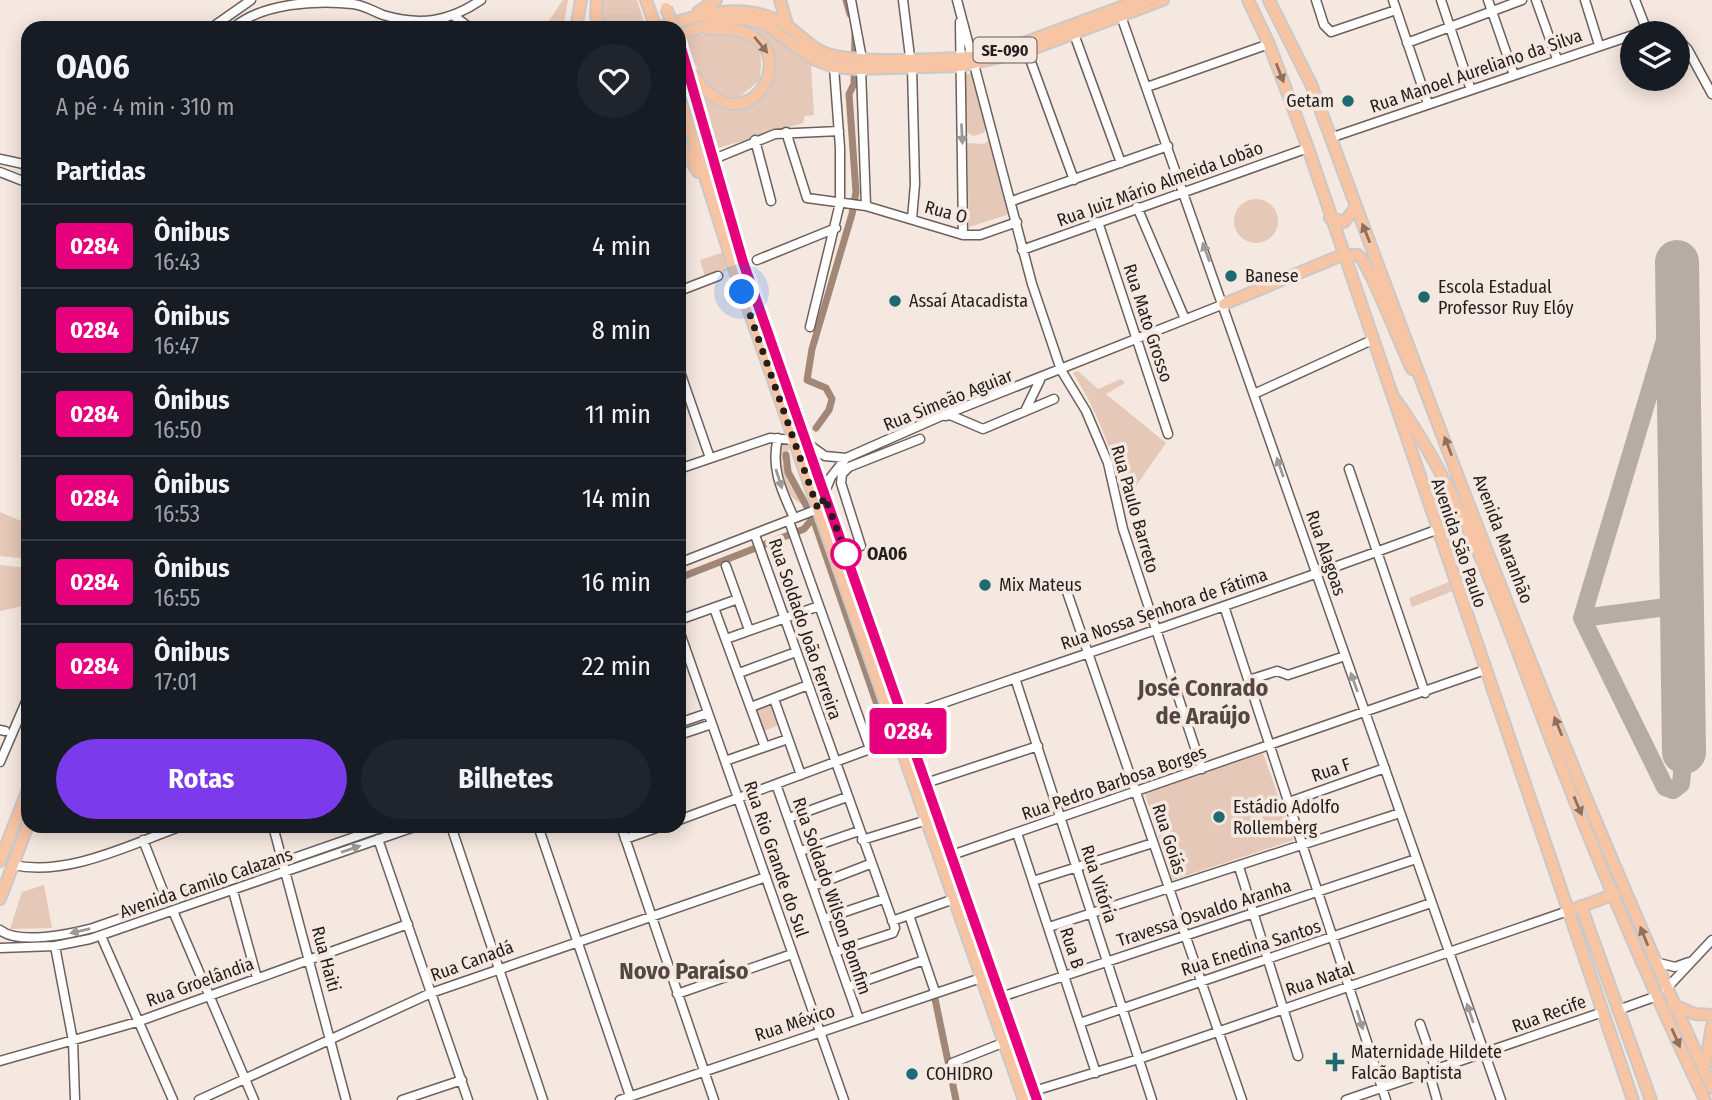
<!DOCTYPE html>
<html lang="pt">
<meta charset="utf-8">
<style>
:root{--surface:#171b24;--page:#20242c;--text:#f1f3f6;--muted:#9ea1a6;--line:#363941;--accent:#7c3aed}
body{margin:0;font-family:"Fira Sans Condensed",sans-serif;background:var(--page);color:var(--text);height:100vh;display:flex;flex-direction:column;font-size:26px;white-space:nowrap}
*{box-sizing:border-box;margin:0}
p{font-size:23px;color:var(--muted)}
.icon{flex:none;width:38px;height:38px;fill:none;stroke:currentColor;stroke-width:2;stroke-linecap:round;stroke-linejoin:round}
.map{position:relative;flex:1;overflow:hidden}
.details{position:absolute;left:21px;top:21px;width:665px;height:812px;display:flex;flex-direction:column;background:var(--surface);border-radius:21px;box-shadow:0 4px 18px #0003}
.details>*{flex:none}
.badge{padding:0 14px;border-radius:5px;font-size:24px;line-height:46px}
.controls{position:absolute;left:1620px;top:21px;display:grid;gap:14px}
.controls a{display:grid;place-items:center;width:70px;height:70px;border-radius:50%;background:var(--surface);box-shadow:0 4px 18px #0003;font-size:35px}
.you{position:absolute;width:35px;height:35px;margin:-18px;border:5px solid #fff;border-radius:50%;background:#1a73e8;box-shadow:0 0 0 10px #1a73e833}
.map>.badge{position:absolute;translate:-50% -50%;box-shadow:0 0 0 4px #fff}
h2{padding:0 35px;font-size:26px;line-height:63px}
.round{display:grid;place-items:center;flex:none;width:74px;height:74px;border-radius:37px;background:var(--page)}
.head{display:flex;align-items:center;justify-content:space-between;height:119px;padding:0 35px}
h1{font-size:33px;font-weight:700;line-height:52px}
.primary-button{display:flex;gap:14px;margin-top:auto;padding:14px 35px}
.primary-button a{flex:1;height:80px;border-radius:42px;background:var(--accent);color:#fff;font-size:28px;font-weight:700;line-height:80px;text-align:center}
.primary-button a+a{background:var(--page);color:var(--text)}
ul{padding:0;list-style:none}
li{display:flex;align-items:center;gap:21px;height:84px;padding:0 35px;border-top:2px solid var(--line)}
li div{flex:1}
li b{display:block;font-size:26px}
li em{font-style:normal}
li .badge{min-width:77px;font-weight:700;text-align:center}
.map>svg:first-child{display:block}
.green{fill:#e5c8b7}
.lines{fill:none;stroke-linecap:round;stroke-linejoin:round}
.canal{stroke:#a38776;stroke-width:7}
.taxiway{stroke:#b6aca5;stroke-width:18}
.runway{stroke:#b6aca5;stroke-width:44}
.minor-casing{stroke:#6d615b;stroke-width:11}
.major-casing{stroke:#cac9c8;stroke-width:14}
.minor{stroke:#fff;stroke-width:8}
.major{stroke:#f7c4a4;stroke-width:10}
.major-bridge-casing{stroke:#cac9c8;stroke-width:14;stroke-linecap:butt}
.major-bridge{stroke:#f7c4a4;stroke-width:10}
.oneway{fill:#8d7160}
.oneway2{fill:#9c9a98}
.line-casing{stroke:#fff;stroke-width:16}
.line{stroke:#e6007e;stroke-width:10}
.walk{stroke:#231e1b;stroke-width:7;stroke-dasharray:0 12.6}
.poi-dot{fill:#1e6a70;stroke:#f5e8e0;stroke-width:2.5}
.stop-dot{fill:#fff;stroke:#e6007e;stroke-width:3.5}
.labels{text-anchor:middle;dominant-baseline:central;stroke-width:7;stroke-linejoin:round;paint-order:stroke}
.shield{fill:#f5e8e0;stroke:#625b56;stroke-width:2}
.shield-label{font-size:16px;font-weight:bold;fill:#231e1b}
.street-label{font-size:18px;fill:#231e1b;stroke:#f5e8e0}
.poi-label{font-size:18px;fill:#231e1b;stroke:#f5e8e0;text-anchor:start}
.stop-label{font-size:18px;font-weight:bold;fill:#231e1b;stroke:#f5e8e0;text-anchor:start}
.district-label{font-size:24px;font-weight:bold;fill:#524841;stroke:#f5e8e0}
</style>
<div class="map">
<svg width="1712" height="1100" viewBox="0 0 1712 1100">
<rect width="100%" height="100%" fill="#f5e8e0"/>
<path class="green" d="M563,0H568L563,28H544Z
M600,0H637L645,25L607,27L601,16Z
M736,22L763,28L811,66L814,115L805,116L803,123L718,148L699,93L723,109C732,108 742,108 750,104C780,89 781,34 746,26C737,24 727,26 718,26Z
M711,33C747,37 768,38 759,81L738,98C704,95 695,66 685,38Z
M973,73L988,126L983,133L973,136L966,131L965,74Z
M991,139L1010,214L969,227L967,143L984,144Z
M1234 221a22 22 0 1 1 44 0a22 22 0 1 1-44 0Z
M724,252L731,269L705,277L700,260Z
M1078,371L1098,389L1121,379L1125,383L1106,394L1166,443L1124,503C1114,455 1099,414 1073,373Z
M788,440L790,447L782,462L803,500L802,504C781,495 778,461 777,441Z
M0,512L28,524V559L0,556Z
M0,565L28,568V605L0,611Z
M1449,582L1453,591L1412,607L1409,598Z
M769,695L779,725L764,731L753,700Z
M1263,753L1294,840L1173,880L1145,794Z
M44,885L52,928L10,929L22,892Z"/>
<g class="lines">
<path class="canal" d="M846,0L850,14
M816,428L829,410L832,399L826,388L807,380L812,349L852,214L856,192L849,94L854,84L855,33
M786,455L788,472L813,518L884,725
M679,578L804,529L813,518
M934,994L956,1100"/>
<path class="taxiway" d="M1677,300L1582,618L1665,787L1673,790L1681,784L1684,752
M1582,618L1682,605"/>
<path class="runway" d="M1677,262L1684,752"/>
<defs>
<path id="minor" d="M851,0L862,59
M903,0L910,57
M957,0L1032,284L1061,370L1086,411L1108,463L1123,529L1202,769
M1316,0L1324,25L1331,32L1396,10
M1393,0L1428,104
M1441,0L1471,90
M1488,0L1514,75
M1536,0L1557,59
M1585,0L1599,45
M1635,0L1647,31
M454,16L470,28
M1121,16L1501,1100
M960,22L963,235
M211,28L251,0
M233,28C262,3 316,0 353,4C363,5 373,11 383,15C420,26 449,22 481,0
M1638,33L1647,31L1669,33
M1074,34L1121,163
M1678,39L1688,50L1712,94
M1407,43L1522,0
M1027,51L1074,180
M861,69L866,206
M1147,87L1269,44
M786,132L807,198L866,206L963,235H980L1017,222
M1330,138L1633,35
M755,140L771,201
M0,159L28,165
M714,159L775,134L839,131
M0,172L28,183
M1012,201L1168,146
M1137,207L1185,319
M912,219L915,184L912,67
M1098,222L1168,434
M1022,250L1308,148
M757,260L836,228
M679,291L718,276
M810,327L840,203V148L834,67
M679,369L710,458
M1254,394L1372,340
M1025,411L1040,380
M945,416L950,415L983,429L1054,399
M778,438C770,468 782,491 794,518
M808,444L825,456L846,458L939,417L1224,304
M679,469L770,438L794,440
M1349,469L1425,693
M755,535L895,928L893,933L835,952
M861,546L841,483L842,474L849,467L920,439
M679,563L818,509L831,477L846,458
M726,566L749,630
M1066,589L1242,1100
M1224,606L1386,1100
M714,608L765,747
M679,620L738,599
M679,630L844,1100
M726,639L819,606
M739,673L796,652
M1015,678L1152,1100
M1249,680L1277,671L1288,675L1345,656
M774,699L801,775
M751,707L808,685
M903,717C1081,655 1259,596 1436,530
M679,723L708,713
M0,730L5,731
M679,735L712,724
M725,761L788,739
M0,762L28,697
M926,783L1038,746
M776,784L859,1019
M1289,802L1385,768
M789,818L847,797
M679,820L870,749L789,521
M273,826L346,1100
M451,826L543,1100
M538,826L630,1096
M621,826L714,1100
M1017,833L1096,1073
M378,839L468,1100
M625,839L662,826
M143,840L167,901
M862,840L927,820
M801,851L859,831
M952,855L1485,670
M13,865C68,877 131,844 182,826
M1239,867L1298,1056
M1033,881L1153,843
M813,886L870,864
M233,891L257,978
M173,911L254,1100
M909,915L935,992
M824,919L883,899
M892,921L954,899
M1049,927L1400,813
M0,930C19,945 70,934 93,928L386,826
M101,936L173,1100
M55,946L73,1041L75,1100
M0,948L55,946L90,939L417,826
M1655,962L1675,967L1689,962
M848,987L924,960
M1666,989L1712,940
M677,994L792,954
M1001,997L1416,859
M1618,1010L1657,996
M1080,1023L1431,903
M1420,1024L1436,1070
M0,1061L137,1022L408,924
M952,1063L1005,1042
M1429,1072L1437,1100
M1034,1091L1139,1059L1568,911
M199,1100L431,993L766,877
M402,1100L462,1080
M620,1100L981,978
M1346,1100L1603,1012"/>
<path id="major" d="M597,0L596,16L602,28
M646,0L656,28
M780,0L788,27
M1248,0L1269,44L1308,148L1633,1100
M1269,0L1311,84C1435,422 1563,760 1712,1088
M698,12L716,0
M576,28L581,0
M658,28C701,14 745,0 786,25C801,35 812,50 831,55C861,63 953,60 986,55
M679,35L720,21L743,19L765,24L815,60L834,67L857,69L960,66L1027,51L1163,0
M679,41L743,262L1037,1100
M1002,51L1140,0
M695,76C751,162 824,21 708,29
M679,95L734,268L1024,1100
M679,142L698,172
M1330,218L1344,222L1356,207
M1224,304L1342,255H1358C1370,264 1401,348 1412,369
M1395,399C1467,500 1505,620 1549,735C1596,858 1648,981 1705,1100
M0,861L28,789
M0,899L28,825
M1581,906L1651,1100
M1577,908L1615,894
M1673,1005L1695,1014L1712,1015
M1705,1066L1712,1026"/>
</defs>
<use href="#minor" class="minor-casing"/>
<use href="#major" class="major-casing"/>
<use href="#minor" class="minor"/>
<use href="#major" class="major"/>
<defs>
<path id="major-bridge" d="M666,8L674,28"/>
</defs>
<use href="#major-bridge" class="major-bridge-casing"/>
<use href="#major-bridge" class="major-bridge"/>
</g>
<defs><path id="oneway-solid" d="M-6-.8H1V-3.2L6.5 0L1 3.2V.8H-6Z" transform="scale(1.75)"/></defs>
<g class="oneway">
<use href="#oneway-solid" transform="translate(761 45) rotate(50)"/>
<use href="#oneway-solid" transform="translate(1280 73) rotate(69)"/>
<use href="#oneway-solid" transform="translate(1366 233) rotate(-112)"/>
<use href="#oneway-solid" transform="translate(1448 446) rotate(-111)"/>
<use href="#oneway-solid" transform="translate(1558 726) rotate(-112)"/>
<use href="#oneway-solid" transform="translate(1578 806) rotate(67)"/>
<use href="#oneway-solid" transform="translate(1644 936) rotate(-112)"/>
<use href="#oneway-solid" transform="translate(1676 1038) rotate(66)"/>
</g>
<g class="oneway2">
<use href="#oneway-solid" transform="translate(962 134) rotate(87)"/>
<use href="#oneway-solid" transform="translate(1206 252) rotate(-110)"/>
<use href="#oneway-solid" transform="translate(1280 467) rotate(-109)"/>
<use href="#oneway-solid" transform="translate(779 479) rotate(72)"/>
<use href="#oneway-solid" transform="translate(1354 682) rotate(-110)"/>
<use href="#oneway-solid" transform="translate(351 849) rotate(-19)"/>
<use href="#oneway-solid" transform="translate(80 931) rotate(167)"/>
<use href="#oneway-solid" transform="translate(1470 1013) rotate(-109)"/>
<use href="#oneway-solid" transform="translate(1360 1020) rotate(72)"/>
</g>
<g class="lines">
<defs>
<path id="line" d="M679,41L743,262L1037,1100"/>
</defs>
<use href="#line" class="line-casing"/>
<use href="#line" class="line"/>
<path class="walk" d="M742,292L818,509L825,497L846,554"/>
</g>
<g class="poi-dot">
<circle cx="1348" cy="101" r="7"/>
<circle cx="1231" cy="276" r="7"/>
<circle cx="1424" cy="297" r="7"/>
<circle cx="895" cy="301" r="7"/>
<circle cx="985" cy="585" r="7"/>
<circle cx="1219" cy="817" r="7"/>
<path d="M1331.5 1051.5h7v7h7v7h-7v7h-7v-7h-7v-7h7z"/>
<circle cx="912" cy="1074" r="7"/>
</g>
<circle class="stop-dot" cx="846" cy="554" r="14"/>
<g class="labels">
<rect class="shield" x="973.5" y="37.5" width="63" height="25" rx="5"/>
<g class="shield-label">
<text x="1005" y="50">SE-090</text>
</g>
<g class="street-label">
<text transform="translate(1476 71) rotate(-19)">Rua Manoel Aureliano da Silva</text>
<text transform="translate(1160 184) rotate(-20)">Rua Juiz Mário Almeida Lobão</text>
<text transform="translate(946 212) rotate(15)">Rua O</text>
<text transform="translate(1148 323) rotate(72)">Rua Mato Grosso</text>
<text transform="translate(948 400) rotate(-22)">Rua Simeão Aguiar</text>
<text transform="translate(1135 509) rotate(74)">Rua Paulo Barreto</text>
<text transform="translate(1503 539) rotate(69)">Avenida Maranhão</text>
<text transform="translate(1459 543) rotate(71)">Avenida São Paulo</text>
<text transform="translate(1326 553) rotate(71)">Rua Alagoas</text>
<text transform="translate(1164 609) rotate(-19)">Rua Nossa Senhora de Fátima</text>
<text transform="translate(805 629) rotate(71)">Rua Soldado João Ferreira</text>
<text transform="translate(1331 770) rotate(-19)">Rua F</text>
<text transform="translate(1114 783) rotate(-19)">Rua Pedro Barbosa Borges</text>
<text transform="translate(1169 839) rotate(72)">Rua Goiás</text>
<text transform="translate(776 859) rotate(71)">Rua Rio Grande do Sul</text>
<text transform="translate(206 883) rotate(-19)">Avenida Camilo Calazans</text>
<text transform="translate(1099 884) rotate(72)">Rua Vitória</text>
<text transform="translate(832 896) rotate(71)">Rua Soldado Wilson Bomfim</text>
<text transform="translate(1204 913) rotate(-18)">Travessa Osvaldo Aranha</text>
<text transform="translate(1072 948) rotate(72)">Rua B</text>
<text transform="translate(1251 948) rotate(-18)">Rua Enedina Santos</text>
<text transform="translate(326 959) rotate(75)">Rua Haiti</text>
<text transform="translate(472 961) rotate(-20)">Rua Canadá</text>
<text transform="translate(1320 979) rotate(-19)">Rua Natal</text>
<text transform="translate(200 982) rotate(-20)">Rua Groelândia</text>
<text transform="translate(1549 1014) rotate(-20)">Rua Recife</text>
<text transform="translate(795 1023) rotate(-18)">Rua México</text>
</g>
<g class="poi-label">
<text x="1334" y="101" text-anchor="end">Getam</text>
<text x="1245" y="276">Banese</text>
<text x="1438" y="287">Escola Estadual<tspan x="1438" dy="21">Professor Ruy Elóy</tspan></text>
<text x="909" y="301">Assaí Atacadista</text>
<text x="999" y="585">Mix Mateus</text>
<text x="1233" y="807">Estádio Adolfo<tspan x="1233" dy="21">Rollemberg</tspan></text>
<text x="1351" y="1052">Maternidade Hildete<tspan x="1351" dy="21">Falcão Baptista</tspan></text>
<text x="926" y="1074">COHIDRO</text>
</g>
<g class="stop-label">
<text x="867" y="554">OA06</text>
</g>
<g class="district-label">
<text x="1203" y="688">José Conrado<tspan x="1203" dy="28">de Araújo</tspan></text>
<text x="684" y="971">Novo Paraíso</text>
</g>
</g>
</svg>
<div class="controls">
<a><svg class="icon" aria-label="layers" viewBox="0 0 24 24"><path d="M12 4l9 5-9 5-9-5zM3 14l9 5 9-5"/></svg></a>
</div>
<div class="you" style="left:742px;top:292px"></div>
<b class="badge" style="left:908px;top:731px;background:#e6007e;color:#fff">0284</b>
<section class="details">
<div class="head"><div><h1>OA06</h1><p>A pé · 4 min · 310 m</p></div><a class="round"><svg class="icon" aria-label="heart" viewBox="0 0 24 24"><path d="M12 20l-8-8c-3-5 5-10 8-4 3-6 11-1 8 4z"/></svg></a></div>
<h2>Partidas</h2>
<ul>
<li><span class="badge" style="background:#e6007e;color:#fff">0284</span><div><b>Ônibus</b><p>16:43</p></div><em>4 min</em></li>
<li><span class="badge" style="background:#e6007e;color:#fff">0284</span><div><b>Ônibus</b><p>16:47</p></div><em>8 min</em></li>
<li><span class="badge" style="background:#e6007e;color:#fff">0284</span><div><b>Ônibus</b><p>16:50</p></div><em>11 min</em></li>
<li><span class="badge" style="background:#e6007e;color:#fff">0284</span><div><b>Ônibus</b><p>16:53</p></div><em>14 min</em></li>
<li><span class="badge" style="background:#e6007e;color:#fff">0284</span><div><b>Ônibus</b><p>16:55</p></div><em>16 min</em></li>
<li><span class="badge" style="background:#e6007e;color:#fff">0284</span><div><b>Ônibus</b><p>17:01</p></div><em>22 min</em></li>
</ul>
<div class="primary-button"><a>Rotas</a><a>Bilhetes</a></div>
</section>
</div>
